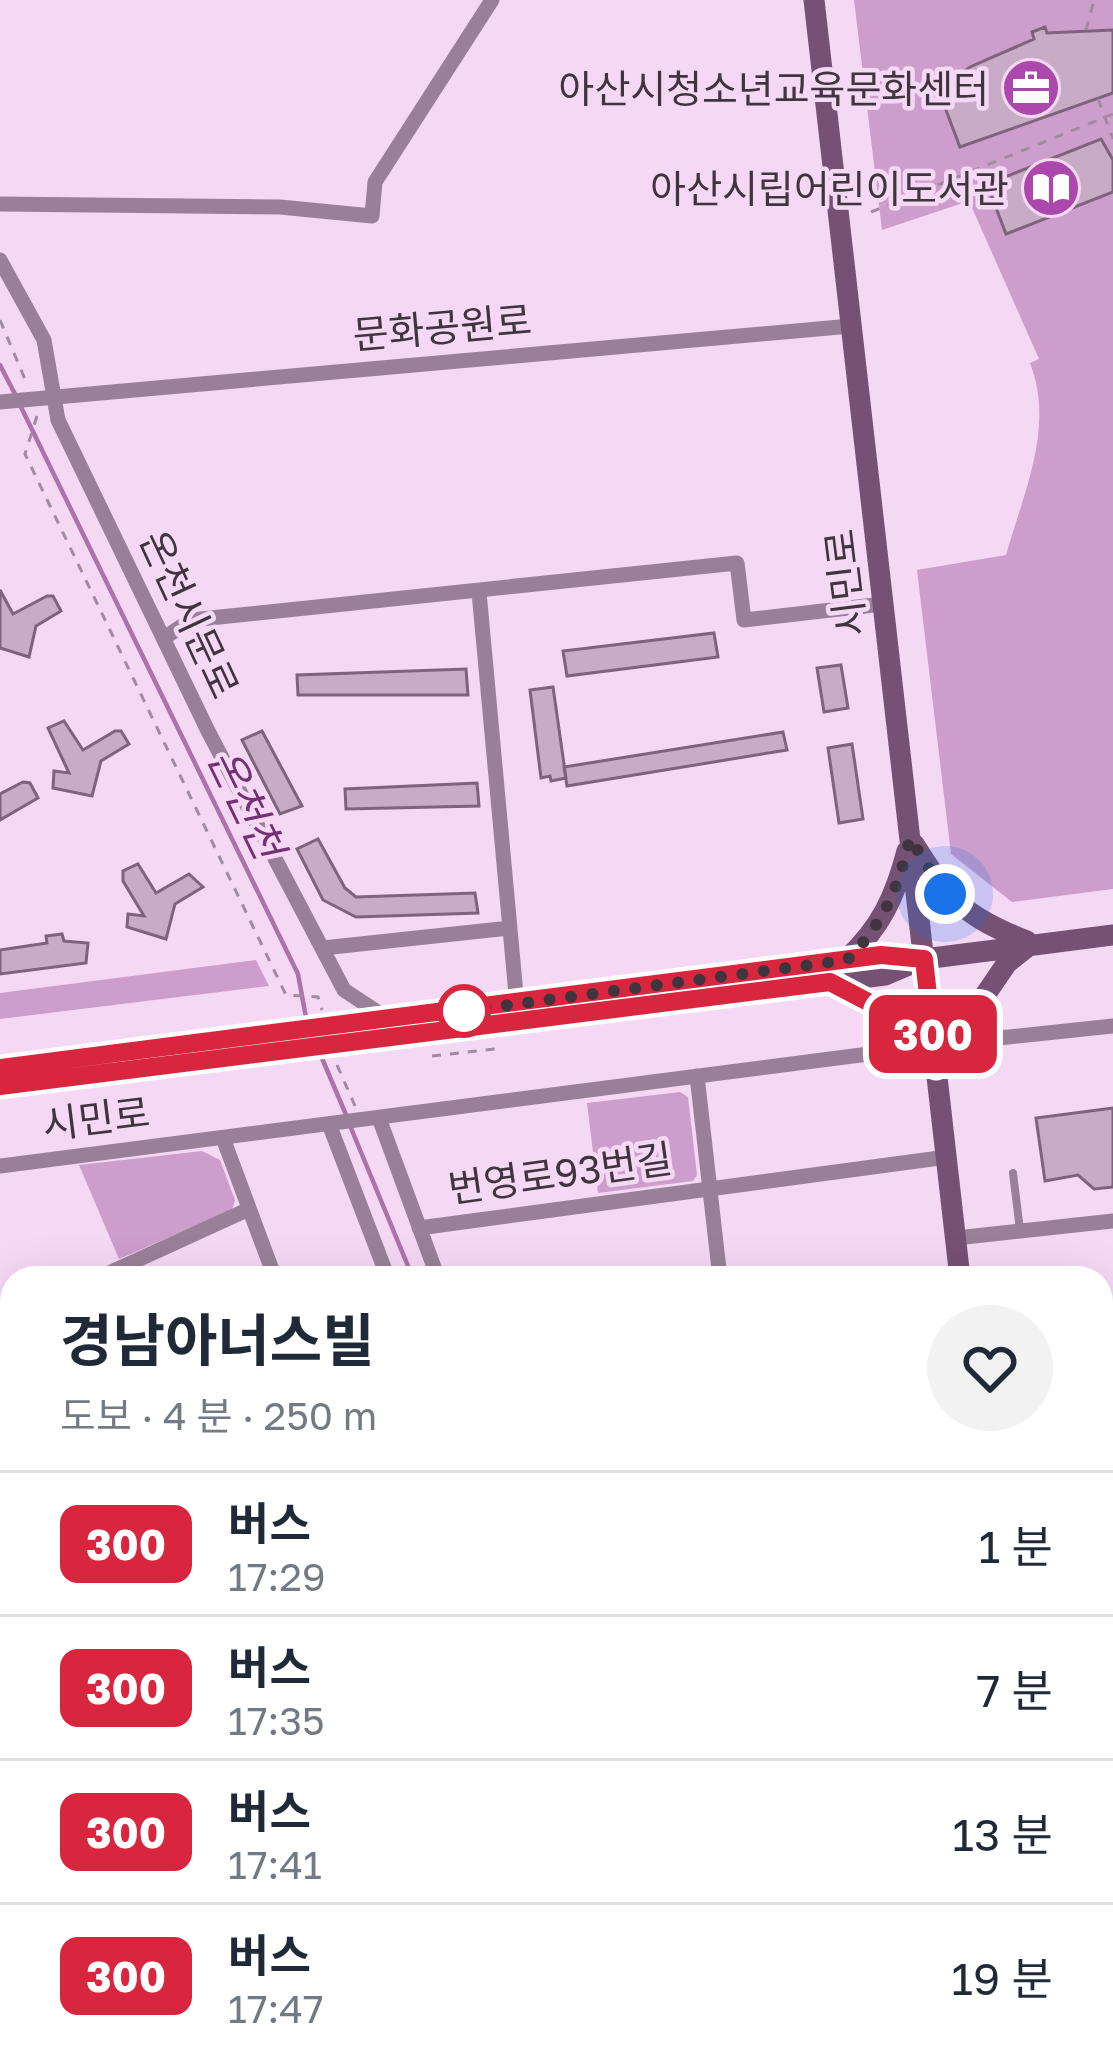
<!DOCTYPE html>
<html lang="ko">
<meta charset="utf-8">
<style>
:root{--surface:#fff;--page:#f2f2f3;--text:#1f2937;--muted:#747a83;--line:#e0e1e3}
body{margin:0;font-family:"Golos Text","Noto Sans KR",sans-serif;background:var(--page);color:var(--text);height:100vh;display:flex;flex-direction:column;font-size:45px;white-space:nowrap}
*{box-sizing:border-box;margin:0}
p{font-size:39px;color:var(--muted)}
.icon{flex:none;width:66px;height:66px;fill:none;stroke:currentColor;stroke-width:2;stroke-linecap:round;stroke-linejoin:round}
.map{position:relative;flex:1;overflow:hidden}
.sheet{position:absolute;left:0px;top:1266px;width:1113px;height:804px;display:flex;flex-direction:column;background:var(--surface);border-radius:36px 36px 0 0;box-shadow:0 12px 48px #0002}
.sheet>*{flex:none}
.badge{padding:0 24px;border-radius:18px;font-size:42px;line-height:78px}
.you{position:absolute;width:60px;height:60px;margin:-30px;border:9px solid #fff;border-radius:50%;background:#1a73e8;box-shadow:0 0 0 18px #1a73e833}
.map>.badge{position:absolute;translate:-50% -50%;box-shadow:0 0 0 6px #fff}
.round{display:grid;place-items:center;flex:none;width:126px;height:126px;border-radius:63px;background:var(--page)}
.head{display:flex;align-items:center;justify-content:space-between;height:204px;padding:0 60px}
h1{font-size:57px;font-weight:700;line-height:90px}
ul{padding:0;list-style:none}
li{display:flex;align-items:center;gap:36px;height:144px;padding:0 60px;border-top:3px solid var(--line)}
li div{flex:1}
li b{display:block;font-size:45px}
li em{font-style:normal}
li .badge{min-width:132px;font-weight:700;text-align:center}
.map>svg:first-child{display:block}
.green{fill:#cd9dcb}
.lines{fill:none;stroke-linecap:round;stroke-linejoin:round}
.stream{stroke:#ac73aa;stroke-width:4.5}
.building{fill:#c8acc6;stroke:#7d637c;stroke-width:3}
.path{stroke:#a18ba0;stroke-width:3;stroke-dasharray:9 9;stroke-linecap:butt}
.service{stroke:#998098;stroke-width:8}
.minor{stroke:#998098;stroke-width:15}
.tertiary{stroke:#998098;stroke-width:18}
.secondary{stroke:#755173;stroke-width:21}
.line-casing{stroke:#fff;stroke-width:27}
.line{stroke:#d7263d;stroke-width:18}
.walk{stroke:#40343f;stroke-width:12;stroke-dasharray:0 21.6}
.stop-dot{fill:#fff;stroke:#d7263d;stroke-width:6}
.labels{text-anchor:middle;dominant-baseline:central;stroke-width:9;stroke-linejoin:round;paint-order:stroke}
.poi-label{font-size:39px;fill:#40343f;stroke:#f5d8f4;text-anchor:end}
.street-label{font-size:39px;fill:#40343f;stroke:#f5d8f4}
.water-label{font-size:42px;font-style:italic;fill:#753075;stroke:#f5d8f4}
</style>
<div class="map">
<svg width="1113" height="2070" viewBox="0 0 1113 2070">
<rect width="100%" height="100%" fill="#f5d8f4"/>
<path class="green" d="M854,0H1113V889L1012,902L951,854L917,570L1006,555C1024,491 1055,427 1030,363L1039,359L969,201L882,230Z
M256,960L269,986L0,1019V993Z
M680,1092L688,1097L697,1175L693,1181L598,1193L587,1103Z
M202,1151L220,1160L235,1200L232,1210L119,1259L79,1165Z
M1113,1355V1436L1101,1437V1356Z"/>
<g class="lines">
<path class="stream" d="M0,365L15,394
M20,405L298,974L307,1023
M321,1056L347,1117
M351,1128L413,1278
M699,2058L704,2070"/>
</g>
<path class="building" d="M1045,27L1047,33L1113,30V93L960,147L944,105L953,100L948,83L970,67L1034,39L1032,32Z
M1101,139L1113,160V192L1006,234L987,184Z
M0,590L13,614L47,596H53L61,611L36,626L29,657L0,648Z
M714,633L718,657L567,676L563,651Z
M841,665L848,708L824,712L817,668Z
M466,669L468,695H298L297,675Z
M553,687L566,778L551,781L550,776L541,778L530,690Z
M64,721L83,750L115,731H121L129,744L101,761L92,796L53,788L54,771L69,773L48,728Z
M262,731L302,806L280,814L242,740Z
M783,732L787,750L567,786L564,767Z
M852,744L863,819L839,823L828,748Z
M23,782L30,783L38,798L0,820V794Z
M477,783L479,806L346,809L345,789Z
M318,839L345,888L356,897L475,893L478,913L356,917L323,900L297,849Z
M138,864L156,893L189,874L203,887L175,904L166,939L127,927L128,914L144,916L123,881V871Z
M62,934L64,941L88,943L86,963L0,974V950L47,943L46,936Z
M1113,1108V1187L1094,1189L1078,1175L1045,1181L1036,1118Z"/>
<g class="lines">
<path class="path" d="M1086,30L1094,0
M1098,99L1113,139
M871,212L1113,114
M0,320L27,384
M37,416L25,454L286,995L318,997L322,1010
M432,1056L503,1048
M337,1065L355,1106
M707,2058L711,2070"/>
<path class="service" d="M1013,1173L1020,1230"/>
<path class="minor" d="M0,204L280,207L372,216L375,182L492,0
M0,260L44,340L58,420L208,731L344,990L385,1017
M0,402L851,326
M479,592L517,1005
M167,636L191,620L737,563L744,620L883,604
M323,948L510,928
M951,1043L1113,1026
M697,1076L720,1278
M379,1118L438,1278
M329,1124L388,1278
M223,1138L275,1278
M0,1166L915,1048
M419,1228L947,1157
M956,1238L1113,1221
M98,1278L249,1209
M941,1278L960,1275
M0,1325L12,1349
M1101,1343L1113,1342
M1101,1459L1113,1457
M0,1554L12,1548
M1101,1716L1113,1715
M1101,1836L1113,1834
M681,2058L686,2070
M729,2058L734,2070
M424,2070L428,2058
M854,2070L858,2058"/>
<path class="tertiary" d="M0,1736L12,1760
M0,1994L12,1991
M1101,2038L1113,2040
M153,2058L159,2070"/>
<path class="secondary" d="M814,0L960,1278
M914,844C949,900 965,917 1027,941
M846,960C881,927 895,897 907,851
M831,983L870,1003L936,1067L1007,963L1031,944
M0,1068L881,955L924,959L1113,935
M0,1086L885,975L918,961
M1036,2070L1039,2058"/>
</g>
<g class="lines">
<defs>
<path id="line" d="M0,1068L881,955L924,959L936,1067L870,1003L830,982L0,1086"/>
</defs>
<use href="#line" class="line-casing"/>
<use href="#line" class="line"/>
<path class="walk" d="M464,1011L847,960C884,923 898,889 910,838L945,894"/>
</g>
<defs>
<symbol id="office-disc" viewBox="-11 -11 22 22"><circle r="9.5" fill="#ac47ab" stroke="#f5d8f4"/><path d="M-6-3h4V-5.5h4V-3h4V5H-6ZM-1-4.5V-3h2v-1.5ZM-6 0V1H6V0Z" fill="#fff"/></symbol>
<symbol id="library-disc" viewBox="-11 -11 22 22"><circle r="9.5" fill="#ac47ab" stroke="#f5d8f4"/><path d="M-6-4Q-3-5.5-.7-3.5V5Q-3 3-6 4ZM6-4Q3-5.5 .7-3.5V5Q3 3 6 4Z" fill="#fff"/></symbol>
</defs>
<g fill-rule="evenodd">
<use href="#office-disc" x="998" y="55" width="66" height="66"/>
<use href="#library-disc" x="1018" y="155" width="66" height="66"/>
</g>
<circle class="stop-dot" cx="464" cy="1011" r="24"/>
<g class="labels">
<g class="poi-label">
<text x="989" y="88">아산시청소년교육문화센터</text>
<text x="1009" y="188">아산시립어린이도서관</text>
</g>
<g class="street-label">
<text transform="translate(442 327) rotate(-5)">문화공원로</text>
<text transform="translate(845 583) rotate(-97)">시민로</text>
<text transform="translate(190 614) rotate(65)">온천시문로</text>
<text transform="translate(96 1118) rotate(-7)">시민로</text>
<text transform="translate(560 1173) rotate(-8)">번영로93번길</text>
</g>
<g class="water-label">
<text transform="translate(247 803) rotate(64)">온천천</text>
</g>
</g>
</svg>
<div class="you" style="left:945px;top:894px"></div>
<b class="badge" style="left:933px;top:1034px;background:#d7263d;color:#fff">300</b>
<section class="sheet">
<div class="head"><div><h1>경남아너스빌</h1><p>도보 · 4 분 · 250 m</p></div><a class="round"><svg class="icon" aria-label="heart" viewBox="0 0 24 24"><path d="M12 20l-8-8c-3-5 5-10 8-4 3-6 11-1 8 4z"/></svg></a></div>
<ul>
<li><span class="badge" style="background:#d7263d;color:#fff">300</span><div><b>버스</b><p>17:29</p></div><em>1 분</em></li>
<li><span class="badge" style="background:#d7263d;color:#fff">300</span><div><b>버스</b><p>17:35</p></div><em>7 분</em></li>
<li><span class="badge" style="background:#d7263d;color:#fff">300</span><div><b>버스</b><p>17:41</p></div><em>13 분</em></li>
<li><span class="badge" style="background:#d7263d;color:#fff">300</span><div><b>버스</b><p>17:47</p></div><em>19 분</em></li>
</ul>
</section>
</div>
